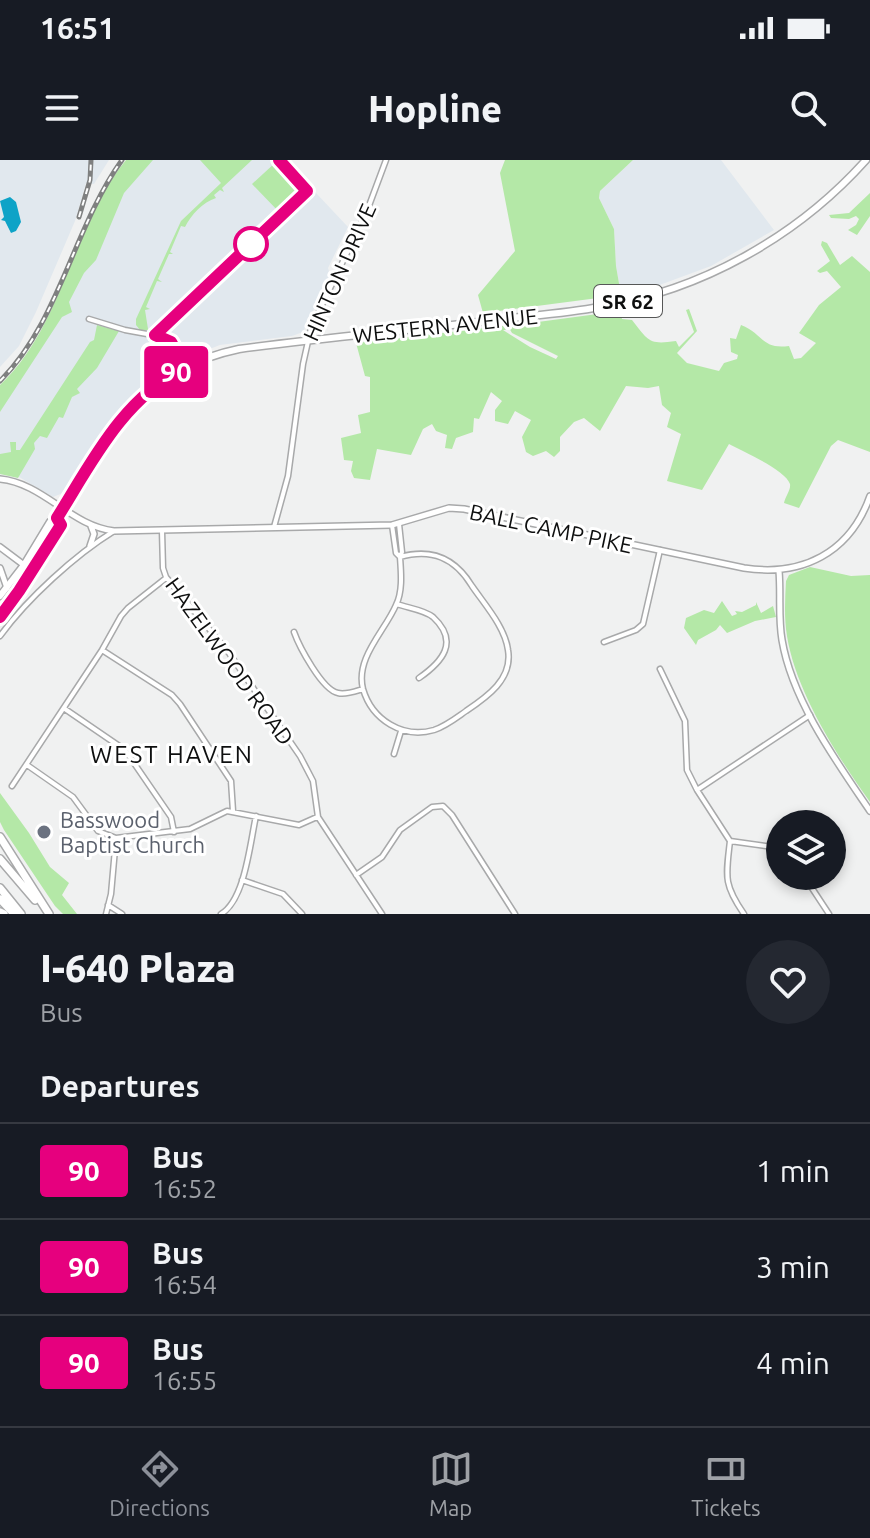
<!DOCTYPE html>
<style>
:root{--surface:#171b24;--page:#242831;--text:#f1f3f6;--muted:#9ea1a6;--line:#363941;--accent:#8c9099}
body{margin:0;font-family:Ubuntu,sans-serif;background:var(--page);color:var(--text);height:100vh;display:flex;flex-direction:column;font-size:30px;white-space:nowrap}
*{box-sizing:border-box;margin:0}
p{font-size:26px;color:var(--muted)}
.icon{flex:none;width:44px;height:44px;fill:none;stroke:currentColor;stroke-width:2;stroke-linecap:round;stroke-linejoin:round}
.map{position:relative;height:754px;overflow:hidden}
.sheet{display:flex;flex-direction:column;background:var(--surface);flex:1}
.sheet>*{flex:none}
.badge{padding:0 16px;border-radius:6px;font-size:28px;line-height:52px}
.buttons{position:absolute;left:766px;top:650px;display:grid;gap:16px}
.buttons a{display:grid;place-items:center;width:80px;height:80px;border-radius:50%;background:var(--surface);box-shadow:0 4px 12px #0003;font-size:40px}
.map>.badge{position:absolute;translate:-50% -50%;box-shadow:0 0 0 4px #fff}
h2{padding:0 40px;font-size:30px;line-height:72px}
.round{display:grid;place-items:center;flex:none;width:84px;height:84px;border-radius:42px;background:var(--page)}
.summary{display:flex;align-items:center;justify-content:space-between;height:136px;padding:0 40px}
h1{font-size:38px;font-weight:800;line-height:60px}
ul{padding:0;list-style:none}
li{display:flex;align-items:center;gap:24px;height:96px;padding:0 40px;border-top:2px solid var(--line)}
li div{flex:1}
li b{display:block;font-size:30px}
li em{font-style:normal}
li .badge{min-width:88px;font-weight:700;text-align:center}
.status{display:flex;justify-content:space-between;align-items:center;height:56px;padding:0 40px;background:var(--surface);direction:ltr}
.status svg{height:22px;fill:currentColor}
header{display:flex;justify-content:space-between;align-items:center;height:104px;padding:0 40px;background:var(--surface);font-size:36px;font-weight:800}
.menu{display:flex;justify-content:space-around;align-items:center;height:112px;border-top:2px solid var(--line);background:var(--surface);font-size:22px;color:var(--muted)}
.menu a{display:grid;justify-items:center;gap:4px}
.menu .on{color:var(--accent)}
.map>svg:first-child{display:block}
.built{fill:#e1e8ee}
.green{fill:#b4e8a7}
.water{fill:#0ea3c7}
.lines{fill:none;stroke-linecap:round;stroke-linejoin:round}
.minor-casing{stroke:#a8a9aa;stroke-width:7}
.tertiary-casing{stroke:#a8a9aa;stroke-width:8}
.primary-casing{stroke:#a8a9aa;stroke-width:9}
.motorway-casing{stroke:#a8a9aa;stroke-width:10}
.minor{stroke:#fff;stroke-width:4}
.tertiary{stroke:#fff;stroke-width:5}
.primary{stroke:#fff;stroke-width:6}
.motorway{stroke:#fff;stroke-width:7}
.rail-casing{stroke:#7f8080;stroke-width:5}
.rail{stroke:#fff;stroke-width:2;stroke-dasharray:6;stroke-linecap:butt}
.line-casing{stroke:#fff;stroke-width:18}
.line{stroke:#e6007e;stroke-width:12}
.stop-dot{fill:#fff;stroke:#e6007e;stroke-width:4}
.worship-dot{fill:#6b7280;stroke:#fff;stroke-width:3}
.labels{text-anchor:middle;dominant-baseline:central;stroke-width:6;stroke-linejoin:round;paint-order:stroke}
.shield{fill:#fff;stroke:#565757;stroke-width:2}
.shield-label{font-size:20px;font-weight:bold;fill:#0e0f0f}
.street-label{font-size:22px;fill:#0e0f0f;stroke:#fff}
.worship-label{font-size:22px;fill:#5b616d;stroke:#fff;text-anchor:start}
.neighbourhood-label{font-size:24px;letter-spacing:2px;fill:#0e0f0f;stroke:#fff}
</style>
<div class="status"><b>16:51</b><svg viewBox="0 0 49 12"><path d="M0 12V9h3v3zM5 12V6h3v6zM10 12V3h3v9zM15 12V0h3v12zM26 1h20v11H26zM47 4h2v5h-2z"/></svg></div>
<header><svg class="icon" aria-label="menu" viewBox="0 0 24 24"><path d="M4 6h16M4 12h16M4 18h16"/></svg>Hopline<svg class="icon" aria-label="search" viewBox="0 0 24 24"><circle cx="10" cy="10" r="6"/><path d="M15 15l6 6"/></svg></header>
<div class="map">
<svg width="870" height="754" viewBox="0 0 870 754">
<rect width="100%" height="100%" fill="#f0f1f1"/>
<path class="built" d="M0,0H109L94,24L86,23L75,61L36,152L19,186L0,207Z
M127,0H285L348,67L328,108L330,115L303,172L292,176L220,185L194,195L187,194L173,202L124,244L63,333L53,337L14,314L0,312V229L28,196Z
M633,0H721L774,70L711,106L646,130L621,135L616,106L614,69L599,38L600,31Z"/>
<path class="green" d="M126,0H153L124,33L96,100L84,113L69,142L72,152L62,157L0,252V225C64,165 71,67 126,0Z
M200,0H252L222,28L224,32L220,30L214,35L216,38C203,42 191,55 185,67L181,66L170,92L173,94H169L158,119L162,122L157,121L146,147L150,149L145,150L148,169L152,170H140L136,165V159L181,61L221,23Z
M505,0H633L600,31L599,38L614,69L616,106L621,135L483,153L478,135L515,91L500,13Z
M276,2L303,30L280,53L252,24Z
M870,33V56L857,75L848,70L856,65L859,59L856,56L849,59L831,58L829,55L849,53Z
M822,81L827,83L840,105L852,96L870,112V292L838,280L831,286L799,348L784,343C785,337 791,330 790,324C786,310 742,291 729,284L702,330L667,321L681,274L667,267L671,253L662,245L659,226L648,228L626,226L600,271L584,258L574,262L560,277V291L554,297L546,291L533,296L526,292L522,277L531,260L515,251L508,264L495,261V250L502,241L491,232L479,259L474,258L473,272L456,278L452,289L445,288L447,275L436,271L432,264L423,269L411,295L377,289L370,320L354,318L351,311L353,301L344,300L341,278L361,273L358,255L370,252V217L365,216L356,183L503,166L506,170H503L530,187L556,199L558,196L512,173L508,166L620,151L622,159L632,160C649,181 648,185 676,181L679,187L694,172L686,150L689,149L697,171L677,193L687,203L719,211L724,203L737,199L738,195L731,192L730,178L736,179L741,165C763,173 761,190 789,186L794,199L801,198L816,183L799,173L819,145L841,127L827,111L820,113L817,111L830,101L821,85Z
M97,165L119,171L97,208L77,229L80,233L72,237L63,258L59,257L47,278L40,276L34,283L35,289L18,318L0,314V294L11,292L10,282H16V290H20L90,182L94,180Z
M810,407L851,416L870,415V642C837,596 796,532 787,476C784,458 785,439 786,421L789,415Z
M722,441L732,456L737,454L735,451L742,452L756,445V442L761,453L773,446L776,457L755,461L727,473L720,465L716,470L698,480L696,485L684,468L686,458L704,450L714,453Z
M0,633L29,673L50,707L69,723L62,735L77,754H63L55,746L4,670L0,662Z"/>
<path class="water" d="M10,37L16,42L21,62L16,71L11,73L5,61L1,60L4,57L0,41Z"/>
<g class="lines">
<defs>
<path id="minor" d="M89,159L125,170L158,176L171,182L185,207
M399,364L402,392L400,397C401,412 403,431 396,445C385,471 355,498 363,529C372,560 403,579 434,570C446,566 456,558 466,551C487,537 513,519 508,490C505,467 485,445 472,426C455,398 432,388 400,397
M392,365L396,393L400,397
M274,367L288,316L303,204L311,168L367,51L386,0
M162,371L163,408L166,417L229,493L300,596L313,621L318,657L382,754
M397,444C408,448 425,450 433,457C460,482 442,502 419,518
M294,472C299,486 322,530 338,533C346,535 356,531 363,529
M0,476C27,439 75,395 114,371
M604,482L636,470L643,464L660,390
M102,490L172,535L180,544L231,621L233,651
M660,509L685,561L687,610L697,630L730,681C726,716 723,724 744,754
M65,549L125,590L171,657L174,672
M394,594L401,571
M27,605L73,637L98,671L116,678
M12,626L102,490L121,456L128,448L166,418
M697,630L810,555
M116,678L190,669L227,651L299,665L317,657
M730,681L780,688
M356,715L382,697L400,670L432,647L443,646L452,655L515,754
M804,716L829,754
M242,720L283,734L302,754
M108,745L122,754
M106,754L111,734L116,678
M221,754C245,740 250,683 256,656"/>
<path id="tertiary" d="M0,319C43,323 71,366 114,371L392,365L449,348L464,349L744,408C802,417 850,393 870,336
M90,386L94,374L91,366
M0,387L24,405
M0,408L7,428
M779,411C781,434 778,457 782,480C792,540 836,601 870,651"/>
<path id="primary" d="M0,436L24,405L50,362L57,358C107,279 138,210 239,189C321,178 404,171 486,161C524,156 562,154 600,147C702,130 797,77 866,0
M0,457L19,431L61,365L57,358"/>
<path id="motorway" d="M0,677L49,754
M0,699L35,740
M0,728L21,754
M0,739L14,754
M0,752L4,754"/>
</defs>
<use href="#minor" class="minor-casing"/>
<use href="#tertiary" class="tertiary-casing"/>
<use href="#primary" class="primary-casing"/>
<use href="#motorway" class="motorway-casing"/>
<use href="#minor" class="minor"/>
<use href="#tertiary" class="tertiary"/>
<use href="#primary" class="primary"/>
<use href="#motorway" class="motorway"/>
<defs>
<path id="rail" d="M79,57L90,20L91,0
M0,221C60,161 73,68 122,0"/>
</defs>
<use href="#rail" class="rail-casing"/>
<use href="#rail" class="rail"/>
</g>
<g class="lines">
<defs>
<path id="line" d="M0,457L19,431L61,365L57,358C93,300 122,240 185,207L171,182L155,175L307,31L279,0"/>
</defs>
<use href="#line" class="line-casing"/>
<use href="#line" class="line"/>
</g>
<circle class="stop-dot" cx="251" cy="84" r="16"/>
<circle class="worship-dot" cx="44" cy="672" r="8"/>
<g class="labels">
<rect class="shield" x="594" y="125" width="68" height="32" rx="6"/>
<g class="shield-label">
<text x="628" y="141">SR 62</text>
</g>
<g class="street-label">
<text transform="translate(339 112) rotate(-66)">HINTON DRIVE</text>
<text transform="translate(445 165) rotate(-6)">WESTERN AVENUE</text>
<text transform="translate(551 368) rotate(12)">BALL CAMP PIKE</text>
<text transform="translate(230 501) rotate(54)">HAZELWOOD ROAD</text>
</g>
<g class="worship-label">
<text x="60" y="659">Basswood<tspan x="60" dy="25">Baptist Church</tspan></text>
</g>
<g class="neighbourhood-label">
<text x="172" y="594">WEST HAVEN</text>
</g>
</g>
</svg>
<div class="buttons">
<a><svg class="icon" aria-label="layers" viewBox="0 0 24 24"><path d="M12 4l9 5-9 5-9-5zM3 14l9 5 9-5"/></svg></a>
</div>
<b class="badge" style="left:176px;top:212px;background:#e6007e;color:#fff">90</b>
</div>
<section class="sheet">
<div class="summary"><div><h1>I-640 Plaza</h1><p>Bus</p></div><a class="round"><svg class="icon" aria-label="heart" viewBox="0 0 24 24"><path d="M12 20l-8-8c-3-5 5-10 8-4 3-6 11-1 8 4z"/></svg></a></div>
<h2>Departures</h2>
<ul>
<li><span class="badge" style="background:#e6007e;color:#fff">90</span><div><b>Bus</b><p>16:52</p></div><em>1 min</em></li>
<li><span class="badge" style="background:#e6007e;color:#fff">90</span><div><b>Bus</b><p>16:54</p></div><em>3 min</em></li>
<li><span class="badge" style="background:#e6007e;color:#fff">90</span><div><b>Bus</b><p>16:55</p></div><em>4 min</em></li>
</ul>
</section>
<nav class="menu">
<a class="on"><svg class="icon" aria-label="directions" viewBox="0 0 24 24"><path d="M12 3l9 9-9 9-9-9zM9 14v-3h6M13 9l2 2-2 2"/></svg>Directions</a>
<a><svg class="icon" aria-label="map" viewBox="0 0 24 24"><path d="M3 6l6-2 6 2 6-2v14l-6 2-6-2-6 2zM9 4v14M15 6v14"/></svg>Map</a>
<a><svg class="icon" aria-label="tickets" viewBox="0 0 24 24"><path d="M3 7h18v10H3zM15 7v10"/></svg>Tickets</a>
</nav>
